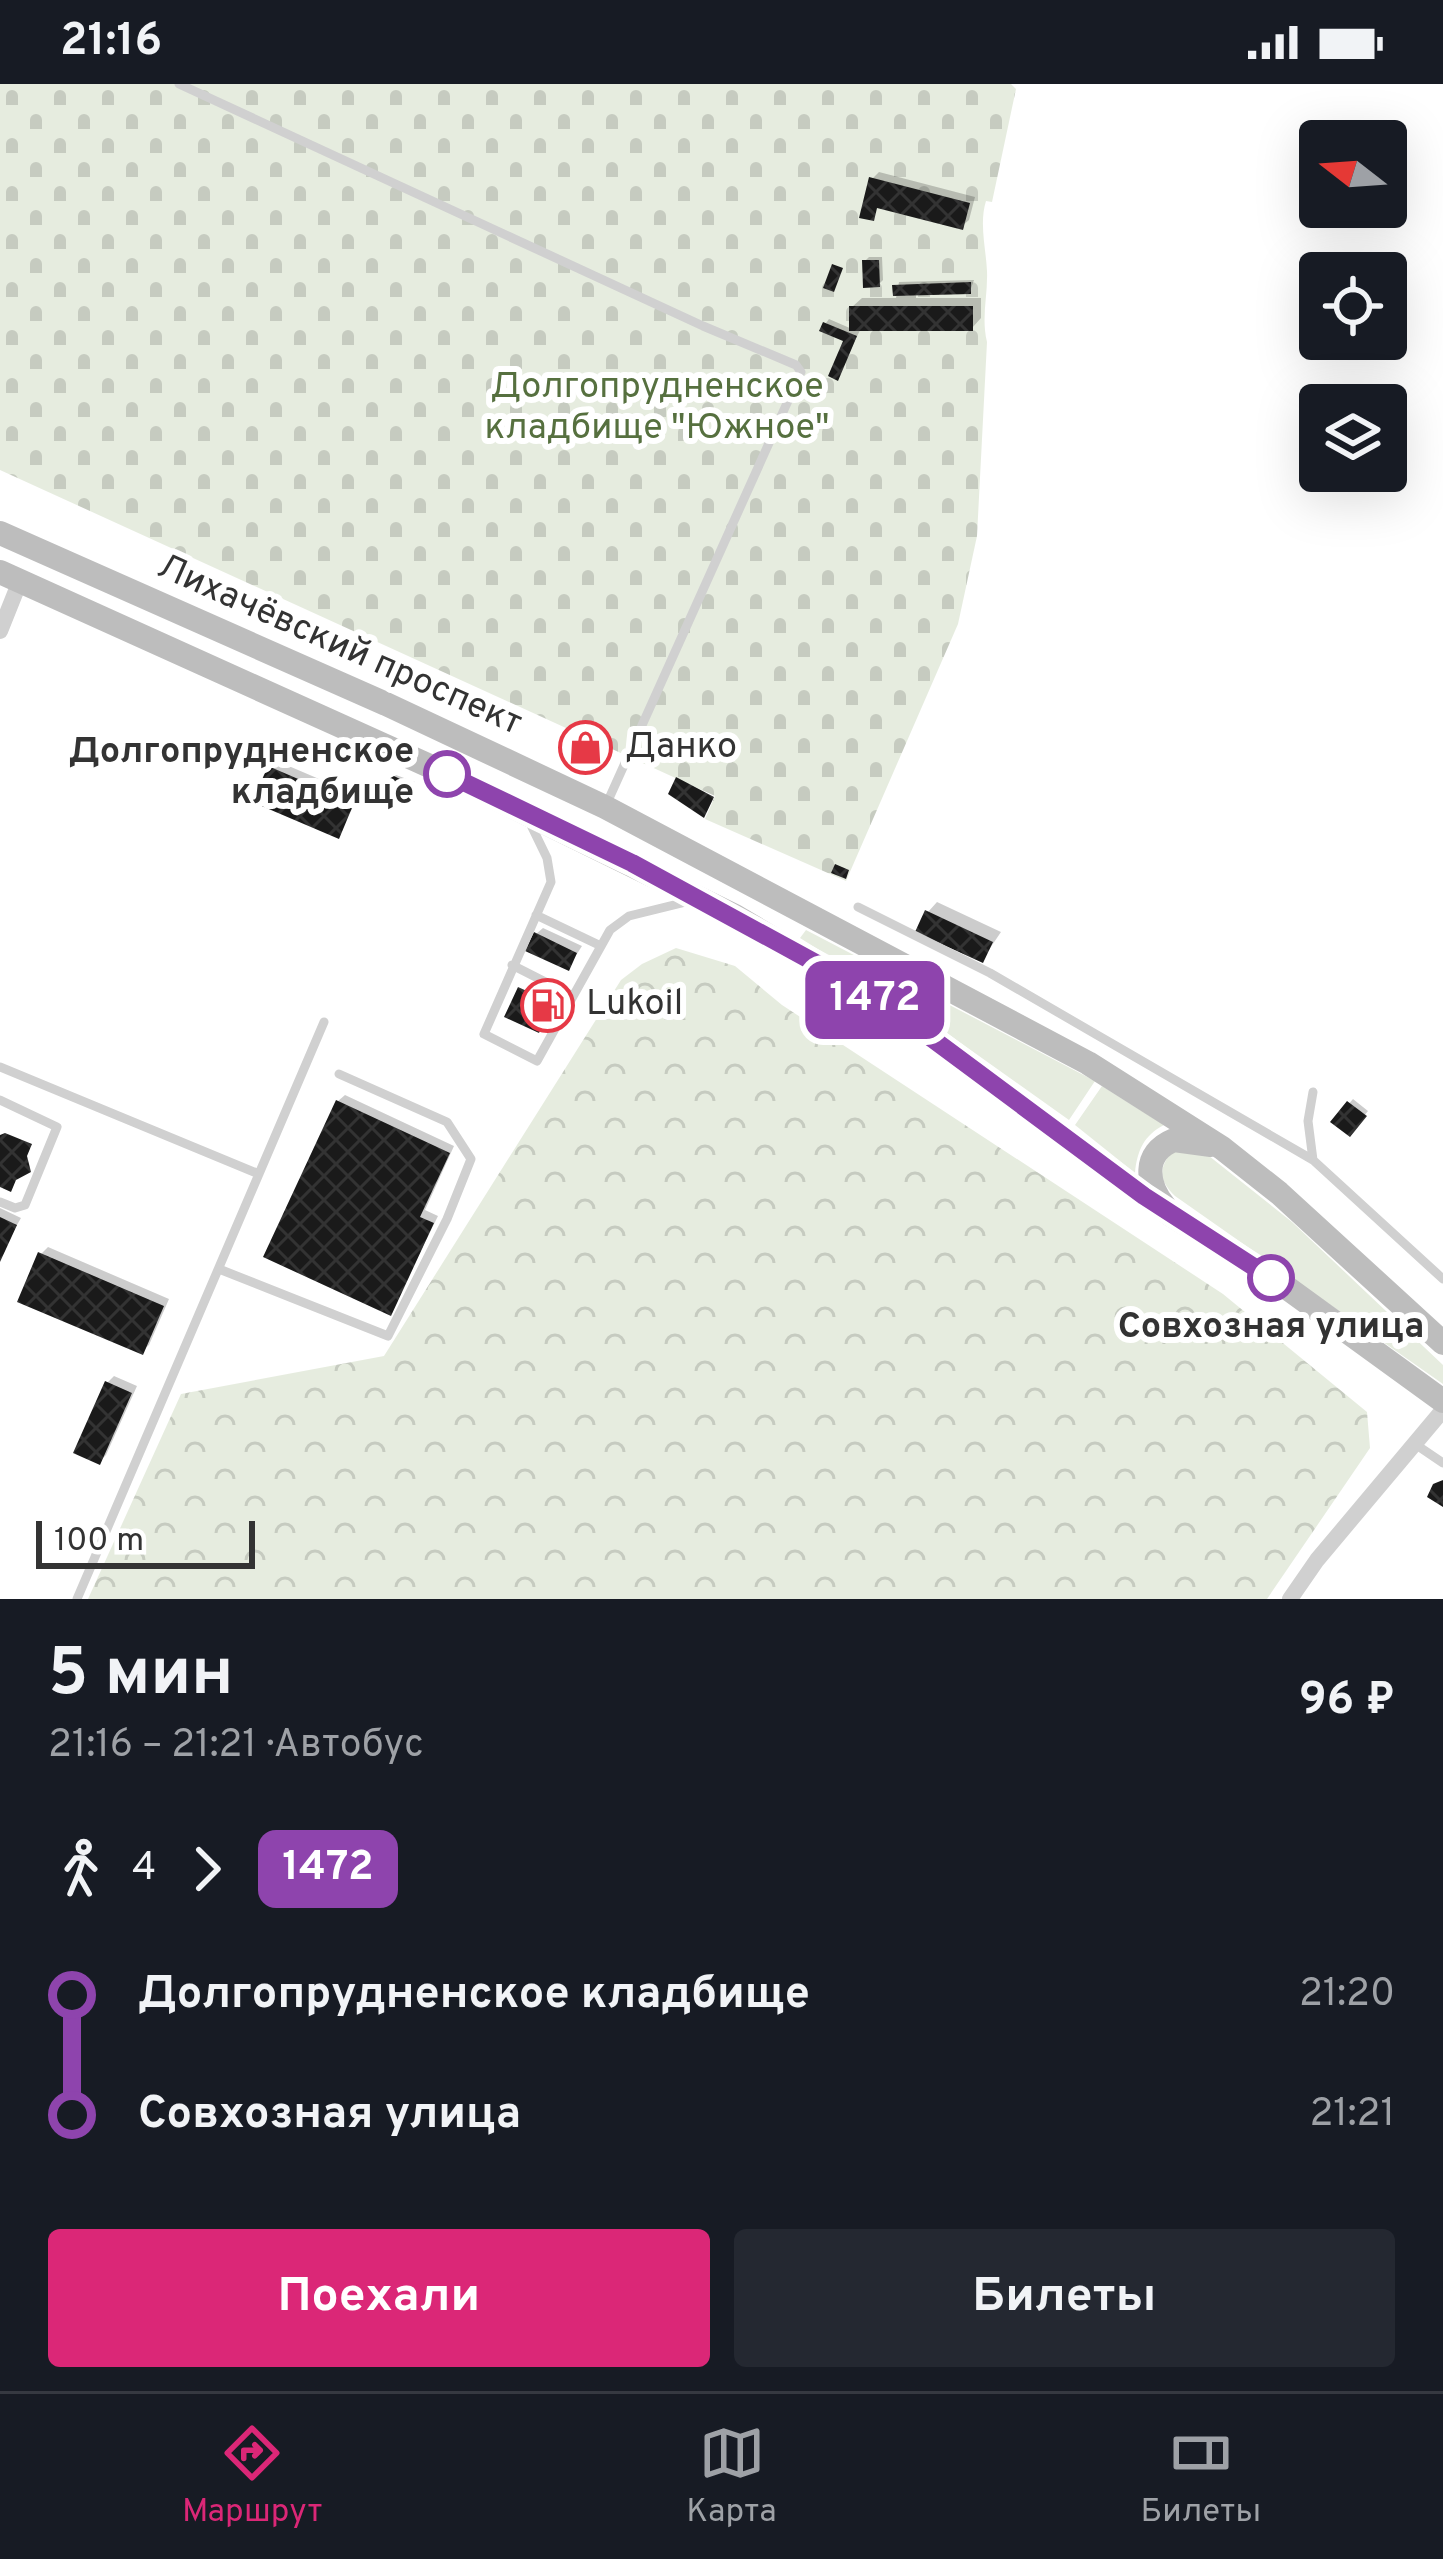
<!DOCTYPE html>
<html lang="ru">
<meta charset="utf-8">
<style>
:root{--surface:#171b24;--page:#242831;--text:#f1f3f6;--muted:#9ea1a6;--line:#363941;--accent:#db2777}
body{margin:0;font-family:Overpass,sans-serif;background:var(--page);color:var(--text);height:100vh;display:flex;flex-direction:column;font-size:45px;white-space:nowrap}
*{box-sizing:border-box;margin:0}
p{font-size:39px;color:var(--muted)}
.icon{flex:none;width:66px;height:66px;fill:none;stroke:currentColor;stroke-width:2;stroke-linecap:round;stroke-linejoin:round}
.map{position:relative;height:1515px;overflow:hidden}
.drawer{display:flex;flex-direction:column;background:var(--surface);flex:1}
.drawer>*{flex:none}
.badge{padding:0 24px;border-radius:18px;font-size:42px;line-height:78px}
.needle{width:78px;rotate:287deg}
.fabs{position:absolute;left:1299px;top:36px;display:grid;gap:24px}
.fabs a{display:grid;place-items:center;width:108px;height:108px;border-radius:12px;background:var(--surface);box-shadow:0 12px 48px #0002;font-size:60px}
.scale{position:absolute;left:36px;bottom:30px;width:219px;box-sizing:border-box;padding-left:12px;border:6px solid #333;border-top:0;font-size:33px;line-height:42px;white-space:nowrap;color:#333;-webkit-text-stroke:9px #fff;paint-order:stroke}
.map>.badge{position:absolute;translate:-50% -50%;box-shadow:0 0 0 6px #fff}
.legs{display:flex;align-items:center;gap:18px;height:132px;padding:0 48px;font-size:39px}
.legs p{margin-inline-start:auto}
.summary{display:flex;align-items:center;justify-content:space-between;height:204px;padding:0 48px}
h1{font-size:66px;font-weight:700;line-height:90px}
.primary-button{display:flex;gap:24px;margin-top:auto;padding:24px 48px}
.primary-button a{flex:1;height:138px;border-radius:12px;background:var(--accent);color:#fff;font-size:48px;font-weight:700;line-height:138px;text-align:center}
.primary-button a+a{background:var(--page);color:var(--text)}
ul{padding:0 48px;list-style:none}
li{display:flex;align-items:center;gap:42px;height:120px;font-size:45px}
li i{display:grid;place-items:center;width:18px;height:100%;margin:0 15px;background:currentColor}
li i::after{content:'';width:30px;height:30px;margin:-15px;border:9px solid;border-radius:50%;background:var(--surface)}
li p{margin-inline-start:auto}
li:first-child i{background:linear-gradient(#0000 50%,currentColor 0)}
li:last-child i{background:linear-gradient(currentColor 50%,#0000 0)}
.status{display:flex;justify-content:space-between;align-items:center;height:84px;padding:0 60px;background:var(--surface);direction:ltr}
.status svg{height:33px;fill:currentColor}
.tab-bar{display:flex;justify-content:space-around;align-items:center;height:168px;border-top:3px solid var(--line);background:var(--surface);font-size:33px;color:var(--muted)}
.tab-bar a{display:grid;justify-items:center;gap:6px}
.tab-bar .selected{color:var(--accent)}
.map>svg:first-child{display:block}
.grass{fill:#e6ecdf}
.forest{fill:url(#forest-crowns)}
.cemetery{fill:url(#cemetery-stones)}
.shadow{fill:#0003}
.building{fill:url(#building-cross-hatch)}
.lines{fill:none;stroke-linecap:round;stroke-linejoin:round}
.service{stroke:#d0d0d0;stroke-width:9}
.minor{stroke:#d0d0d0;stroke-width:16}
.secondary{stroke:#bdbdbd;stroke-width:24}
.line-1-casing{stroke:#fff;stroke-width:27}
.line-1{stroke:#8e44ad;stroke-width:18}
.stop-1-dot{fill:#fff;stroke:#8e44ad;stroke-width:6}
.labels{text-anchor:middle;dominant-baseline:central;stroke-width:12;stroke-linejoin:round;paint-order:stroke}
.park-label{font-size:36px;fill:#56703f;stroke:#fff}
.street-label{font-size:36px;fill:#333;stroke:#fff}
.poi-label{font-size:36px;fill:#333;stroke:#fff;text-anchor:start}
.stop-label{font-size:36px;font-weight:bold;fill:#333;stroke:#fff;text-anchor:end}
</style>
<div class="status"><b>21:16</b><svg viewBox="0 0 49 12"><path d="M0 12V9h3v3zM5 12V6h3v6zM10 12V3h3v9zM15 12V0h3v12zM26 1h20v11H26zM47 4h2v5h-2z"/></svg></div>
<div class="map">
<svg width="1443" height="1515" viewBox="0 0 1443 1515">
<defs>
<pattern id="forest-crowns" width="20" height="18" patternUnits="userSpaceOnUse" patternTransform="scale(3)"><rect width="20" height="18" fill="#e6ecdf"/><path d="M2 6a3 3 0 1 1 6 0M12 15a3 3 0 1 1 6 0" fill="none" stroke="#c6cbc0"/></pattern>
<pattern id="cemetery-stones" width="16" height="16" patternUnits="userSpaceOnUse" patternTransform="scale(3)"><rect width="16" height="16" fill="#e6ecdf"/><path d="M2 7V4a2 2 0 0 1 4 0v3zM10 15v-3a2 2 0 0 1 4 0v3z" fill="#c6cbc0"/></pattern>
<pattern id="building-cross-hatch" width="8" height="8" patternUnits="userSpaceOnUse" patternTransform="scale(3)"><rect width="8" height="8" fill="#1a1a1a"/><path d="M0 0l8 8M0 8l8-8" fill="none" stroke="#333"/></pattern>
</defs>
<rect width="100%" height="100%" fill="#fff"/>
<path class="grass" d="M806,846L1095,997L1069,1036L906,920L800,854Z
M1102,1002L1164,1041C1144,1051 1137,1067 1135,1089L1075,1041Z
M1172,1067L1204,1068L1292,1138L1443,1281V1300L1175,1112C1159,1096 1158,1086 1172,1067Z"/>
<path class="forest" d="M676,864L735,882L782,921L1223,1210L1367,1328L1370,1364L1267,1515H88L181,1310L384,1272L621,896L642,880Z"/>
<path class="cemetery" d="M0,0H1011L1016,5L992,118L986,117C979,139 986,165 987,187C988,212 981,233 987,258L977,452L958,540L846,797L705,735L715,712L0,386Z"/>
<path class="shadow" d="M879,88L975,113L969,136L962,142L872,95Z
M869,173H882L883,196L879,200L865,177Z
M974,196L970,207L916,208V214H981V234L972,244H861L838,293L847,256L826,239L829,235L852,245V223L862,214H896L899,198Z
M448,596L466,604V609L463,613L441,604Z
M585,649L602,657L597,668L581,653Z
M277,677L359,712L338,751L270,683Z
M396,691L415,698V703L411,707L392,695Z
M937,818L1001,848L982,876L928,828Z
M543,844L582,862L568,884L536,850Z
M345,1011L454,1062L425,1126L438,1132L390,1229L338,1017Z
M1353,1015L1368,1027L1350,1049L1334,1037Z
M0,1124L21,1134L2,1167L0,1166Z
M48,1163L169,1215L149,1261L142,1267L41,1170Z
M114,1292L137,1302L106,1371L100,1377L107,1299Z"/>
<path class="building" d="M869,93L970,119L963,146L877,124L874,137L859,134Z
M862,176H879L880,203L863,204Z
M832,180L843,184L834,208L823,204Z
M971,198V210L893,212L892,201Z
M849,222H973V247H849Z
M823,238L857,252L838,297L828,292L843,257L819,247Z
M446,598L464,607V616L456,617L441,610L438,602Z
M579,651L601,661L594,676L572,666Z
M268,682L354,719L339,755L252,718Z
M394,692L412,701V710L405,711L389,704L387,696Z
M676,693L714,713L704,734L668,710Z
M835,780L849,786L846,795L831,789Z
M925,826L993,858L983,879L915,848Z
M534,848L577,869L569,887L525,867Z
M518,903L553,919L539,949L504,933Z
M336,1016L450,1069L420,1133L434,1139L391,1232L263,1173Z
M1347,1017L1367,1032L1350,1053L1330,1038Z
M5,1049L32,1060L27,1072L31,1088L16,1096L11,1108L0,1103V1051Z
M0,1133L17,1141L0,1178Z
M38,1168L164,1222L143,1271L17,1218Z
M105,1297L132,1309L100,1381L73,1369Z
M1443,1396V1423L1427,1413L1433,1400Z"/>
<g class="lines">
<path class="service" d="M179,0L703,242L796,281L801,288L607,719
M531,741L547,774L551,798L484,950L537,977L610,846L629,832L690,817
M858,823L990,889L1313,1076
M536,831L601,862
M512,881L573,912
M0,983L259,1090
M1313,1008L1308,1037L1313,1076L1443,1195
M0,1016L57,1043L25,1121L15,1124L0,1118
M219,1185L388,1252L447,1135L471,1075L447,1038L339,990
M1415,1360L1443,1379
M77,1515L324,938"/>
<path class="minor" d="M0,547L20,497
M1290,1515L1317,1476L1443,1326"/>
<path class="secondary" d="M0,449L386,620L605,723L1088,979L1222,1064L1279,1109L1443,1259
M0,488L434,684L735,832L899,930L1170,1130L1290,1206L1443,1317
M1165,1123C1146,1100 1142,1069 1174,1056L1211,1061"/>
</g>
<g class="lines">
<defs>
<path id="line-1" d="M447,690L632,779L821,882L899,930L1144,1112L1271,1194"/>
</defs>
<use href="#line-1" class="line-1-casing"/>
<use href="#line-1" class="line-1"/>
</g>
<defs>
<symbol id="shop-ring" viewBox="-11 -11 22 22"><circle r="9.5" fill="#fff" stroke="#e63946" stroke-width="1.5"/><path d="M-5-2.5h2.3a2.7 3.5 0 0 1 5.4 0H5L5.5 6h-11ZM-1.5-2.5h3a1.5 2.3 0 0 0-3 0Z" fill="#e63946"/></symbol>
<symbol id="fuel-ring" viewBox="-11 -11 22 22"><circle r="9.5" fill="#fff" stroke="#e63946" stroke-width="1.5"/><path d="M-5.5-6h7V0h2V4h1.3V-2.5L3-4.5l.8-.8L6-3V5H2.5V1h-1V6h-7ZM-4.2-4.7v3.2H.2V-4.7Z" fill="#e63946"/></symbol>
</defs>
<g fill-rule="evenodd">
<use href="#shop-ring" x="556" y="634" width="59" height="59"/>
<use href="#fuel-ring" x="518" y="892" width="59" height="59"/>
</g>
<g class="stop-1-dot">
<circle cx="447" cy="690" r="21"/>
<circle cx="1271" cy="1194" r="21"/>
</g>
<g class="labels">
<g class="park-label">
<text x="657" y="304">Долгопрудненское<tspan x="657" dy="41">кладбище "Южное"</tspan></text>
</g>
<g class="street-label">
<text transform="translate(339 562) rotate(24)">Лихачёвский проспект</text>
</g>
<g class="poi-label">
<text x="625" y="664">Данко</text>
<text x="586" y="921">Lukoil</text>
</g>
<g class="stop-label">
<text x="414" y="669">Долгопрудненское<tspan x="414" dy="41">кладбище</tspan></text>
<text x="1271" y="1244" text-anchor="middle">Совхозная улица</text>
</g>
</g>
</svg>
<div class="fabs">
<a><svg class="needle" viewBox="-14 -14 28 28"><path d="M0-13l5 13h-10z" fill="#e53935"/><path d="M0 13l5-13h-10z" fill="#9ea1a6"/></svg></a>
<a><svg class="icon" aria-label="locate" viewBox="0 0 24 24"><circle cx="12" cy="12" r="6"/><path d="M12 2v4M12 18v4M2 12h4M18 12h4"/></svg></a>
<a><svg class="icon" aria-label="layers" viewBox="0 0 24 24"><path d="M12 4l9 5-9 5-9-5zM3 14l9 5 9-5"/></svg></a>
</div>
<div class="scale">100 m</div>
<b class="badge" style="left:875px;top:916px;background:#8e44ad;color:#fff">1472</b>
</div>
<section class="drawer">
<div class="summary"><div><h1>5 мин</h1><p>21:16 – 21:21 · Автобус</p></div><b>96 ₽</b></div>
<div class="legs"><svg class="icon" aria-label="walk" viewBox="0 0 24 24"><circle cx="13" cy="4" r="2"/><path d="M13 8l-2 6 4 7M11 14l-3 7M7 12l3-4h3l4 4"/></svg>4<svg class="icon" aria-label="forward" viewBox="0 0 24 24"><path d="M9 5l7 7-7 7"/></svg><b class="badge" style="background:#8e44ad;color:#fff">1472</b></div>
<ul>
<li><i style="color:#8e44ad"></i><b>Долгопрудненское кладбище</b><p>21:20</p></li>
<li><i style="color:#8e44ad"></i><b>Совхозная улица</b><p>21:21</p></li>
</ul>
<div class="primary-button"><a>Поехали</a><a>Билеты</a></div>
</section>
<nav class="tab-bar">
<a class="selected"><svg class="icon" aria-label="directions" viewBox="0 0 24 24"><path d="M12 3l9 9-9 9-9-9zM9 14v-3h6M13 9l2 2-2 2"/></svg>Маршрут</a>
<a><svg class="icon" aria-label="map" viewBox="0 0 24 24"><path d="M3 6l6-2 6 2 6-2v14l-6 2-6-2-6 2zM9 4v14M15 6v14"/></svg>Карта</a>
<a><svg class="icon" aria-label="tickets" viewBox="0 0 24 24"><path d="M3 7h18v10H3zM15 7v10"/></svg>Билеты</a>
</nav>
